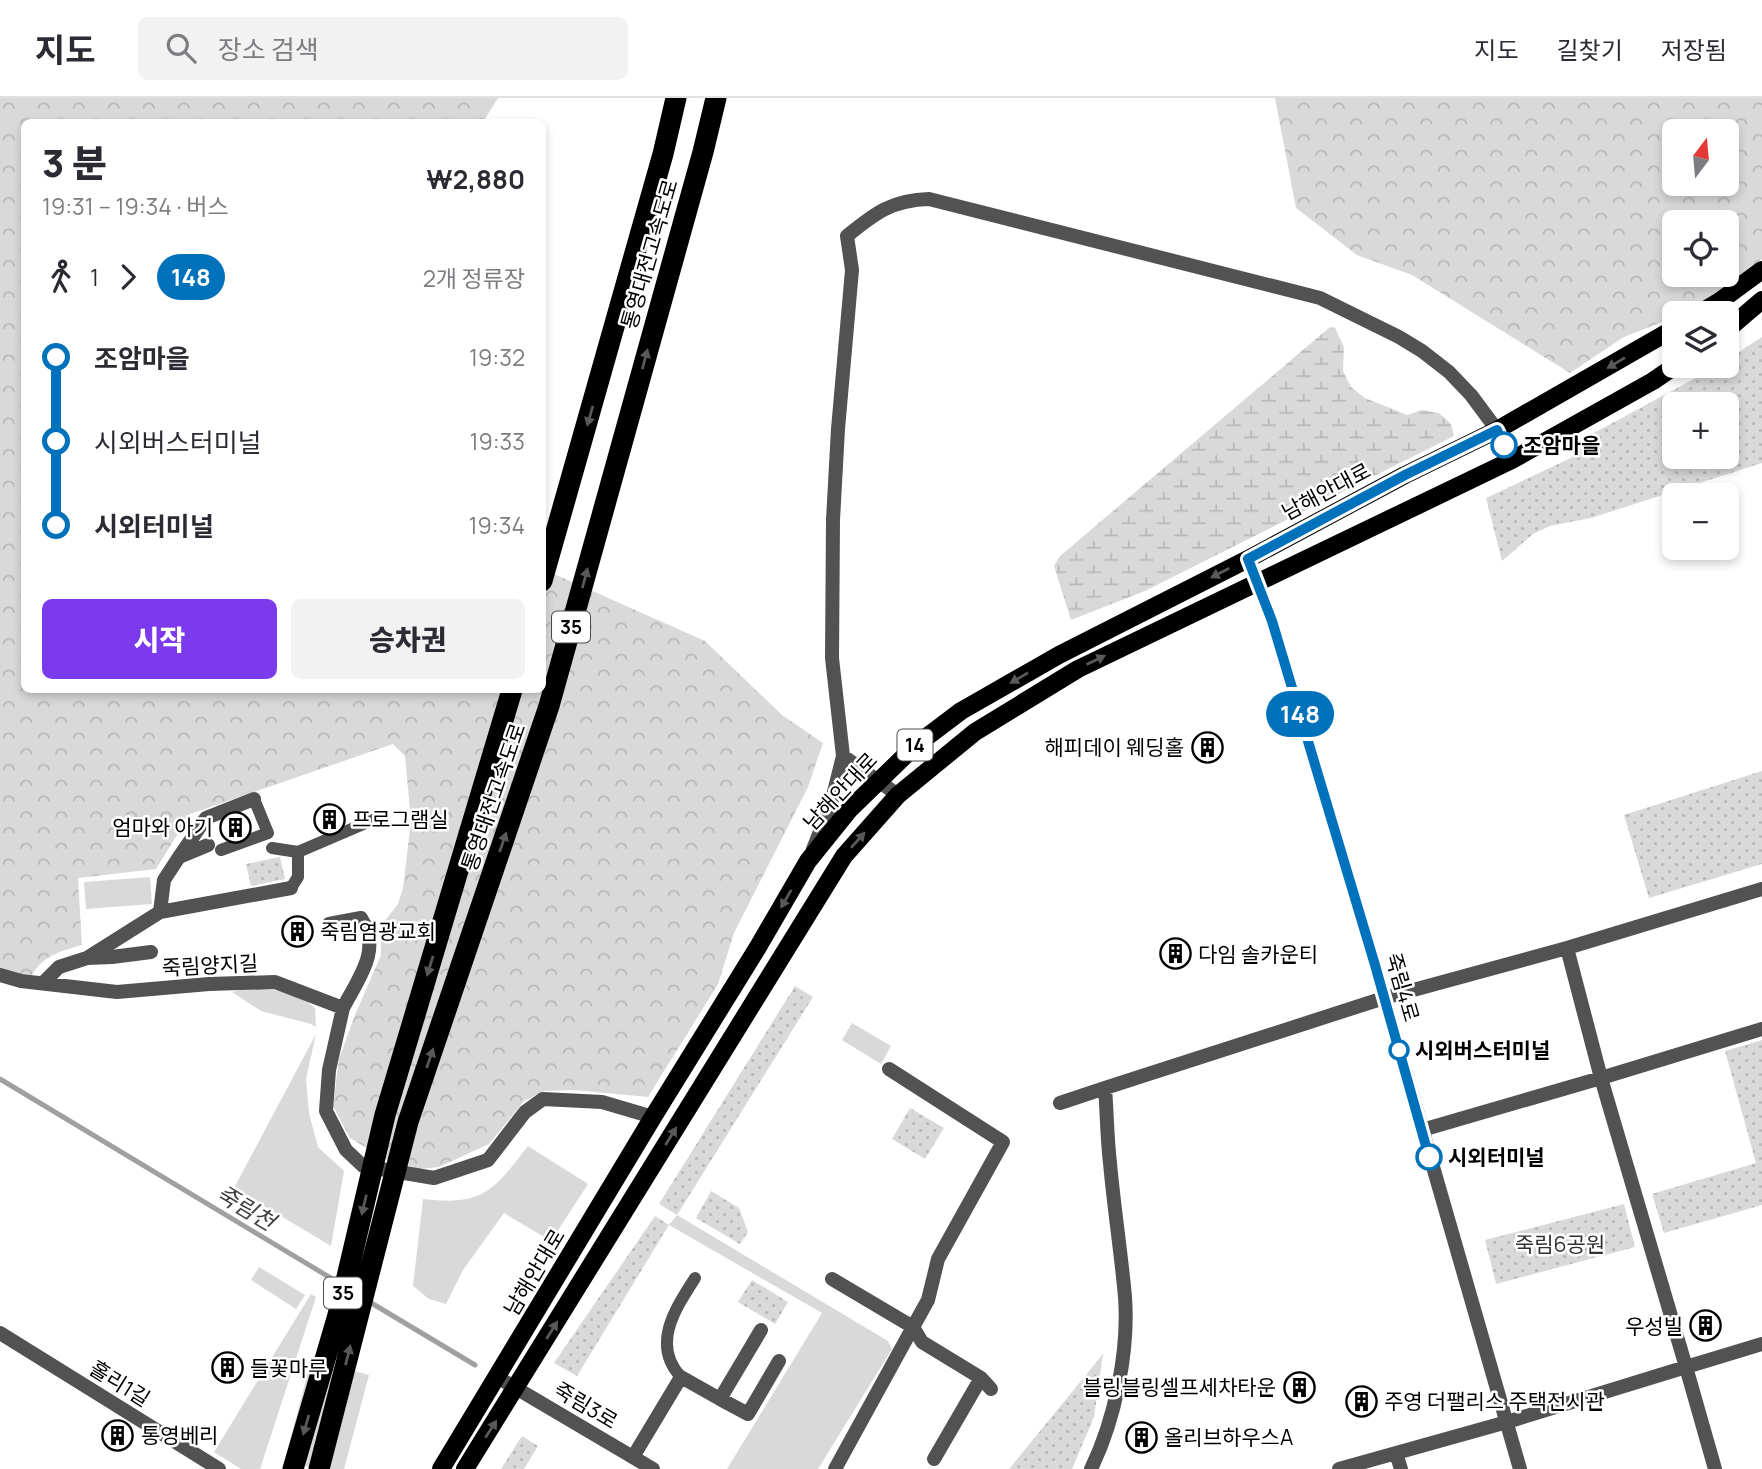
<!DOCTYPE html>
<html lang="ko">
<meta charset="utf-8">
<style>
:root{--surface:#fff;--page:#f2f2f3;--text:#2b2b33;--muted:#7c7c81;--line:#e1e1e2;--accent:#7c3aed}
body{margin:0;font-family:Manrope,"Noto Sans KR",sans-serif;background:var(--page);color:var(--text);height:100vh;display:flex;flex-direction:column;font-size:26px;white-space:nowrap}
*{box-sizing:border-box;margin:0}
p{font-size:23px;color:var(--muted)}
.icon{flex:none;width:38px;height:38px;fill:none;stroke:currentColor;stroke-width:2;stroke-linecap:round;stroke-linejoin:round}
.map{position:relative;flex:1;overflow:hidden}
.details{position:absolute;left:21px;top:21px;width:525px;height:574px;display:flex;flex-direction:column;background:var(--surface);border-radius:10px;box-shadow:0 4px 10px #0003}
.details>*{flex:none}
.badge{padding:0 14px;border-radius:23px;font-size:24px;line-height:46px}
.needle{width:46px;rotate:16deg}
.fabs{position:absolute;left:1662px;top:21px;display:grid;gap:14px}
.fabs a{display:grid;place-items:center;width:77px;height:77px;border-radius:10px;background:var(--surface);box-shadow:0 4px 10px #0003;font-size:35px}
.map>.badge{position:absolute;translate:-50% -50%;box-shadow:0 0 0 4px #fff}
.legs{display:flex;align-items:center;gap:10px;height:77px;padding:0 21px;font-size:23px}
.legs p{margin-inline-start:auto}
.headline{display:flex;align-items:center;justify-content:space-between;height:119px;padding:0 21px}
h1{font-size:38px;font-weight:800;line-height:52px}
.action{display:flex;gap:14px;margin-top:auto;padding:14px 21px}
.action a{flex:1;height:80px;border-radius:10px;background:var(--accent);color:#fff;font-size:28px;font-weight:800;line-height:80px;text-align:center}
.action a+a{background:var(--page);color:var(--text)}
ul{padding:0 21px;list-style:none}
li{display:flex;align-items:center;gap:24px;height:84px;font-size:26px}
li i{display:grid;place-items:center;width:10px;height:100%;margin:0 9px;background:currentColor}
li i::after{content:'';width:18px;height:18px;margin:-9px;border:5px solid;border-radius:50%;background:var(--surface)}
li p{margin-inline-start:auto}
li:first-child i{background:linear-gradient(#0000 50%,currentColor 0)}
li:last-child i{background:linear-gradient(currentColor 50%,#0000 0)}
header{display:flex;align-items:center;gap:42px;box-sizing:border-box;height:98px;padding:0 35px;background:var(--surface);border-bottom:2px solid var(--line)}
header strong{font-size:33px}
nav{display:flex;gap:38px;margin-inline-start:auto;font-size:24px}
.search{width:490px;height:63px;background:var(--page);display:flex;align-items:center;gap:18px;box-sizing:border-box;padding:0 24px;border-radius:10px;color:var(--muted);font-size:26px}
.map>svg:first-child{display:block}
.green{fill:#d9d9d9}
.forest{fill:url(#forest-crowns);fill-rule:evenodd}
.wetland{fill:url(#wetland-marsh)}
.park{fill:url(#park-dots);fill-rule:evenodd}
.lines{fill:none;stroke-linecap:round;stroke-linejoin:round}
.stream{stroke:#a0a0a0;stroke-width:5}
.pedestrian{stroke:#525252;stroke-width:12}
.minor{stroke:#525252;stroke-width:14}
.tertiary{stroke:#525252;stroke-width:14}
.primary{stroke:#000;stroke-width:18}
.motorway{stroke:#000;stroke-width:21}
.oneway{fill:#595959}
.line-1-casing{stroke:#fff;stroke-width:16}
.line-1{stroke:#0072bc;stroke-width:10}
.stop-1-dot{fill:#fff;stroke:#0072bc;stroke-width:3.5}
.labels{text-anchor:middle;dominant-baseline:central;stroke-width:5;stroke-linejoin:round;paint-order:stroke}
.shield{fill:#fff;stroke:#4c4c4c;stroke-width:2}
.shield-label{font-size:19px;font-weight:bold;fill:#000}
.street-label{font-size:21px;fill:#000;stroke:#fff}
.stop-label{font-size:21px;font-weight:bold;fill:#000;stroke:#fff;text-anchor:start}
.poi-label{font-size:21px;fill:#000;stroke:#fff;text-anchor:start}
.park-label{font-size:21px;fill:#303030;stroke:#fff}
.water-label{font-size:23px;font-style:italic;fill:#414141;stroke:#fff}
</style>
<header>
<strong>지도</strong>
<div class="search"><svg class="icon" aria-label="search" viewBox="0 0 24 24"><circle cx="10" cy="10" r="6"/><path d="M15 15l6 6"/></svg>장소 검색</div>
<nav><a>지도</a><a>길찾기</a><a>저장됨</a></nav>
</header>
<div class="map">
<svg width="1762" height="1371" viewBox="0 0 1762 1371">
<defs>
<pattern id="forest-crowns" width="20" height="18" patternUnits="userSpaceOnUse" patternTransform="scale(1.75)"><rect width="20" height="18" fill="#d9d9d9"/><path d="M2 6a3 3 0 1 1 6 0M12 15a3 3 0 1 1 6 0" fill="none" stroke="#b8b8b8"/></pattern>
<pattern id="wetland-marsh" width="20" height="14" patternUnits="userSpaceOnUse" patternTransform="scale(1.75)"><rect width="20" height="14" fill="#d9d9d9"/><path d="M1 5h8M5 5V1M11 12h8M15 12V8" fill="none" stroke="#b8b8b8"/></pattern>
<pattern id="park-dots" width="8" height="8" patternUnits="userSpaceOnUse" patternTransform="scale(1.75)"><rect width="8" height="8" fill="#d9d9d9"/><path d="M2 2h.1M6 6h.1" fill="none" stroke="#b8b8b8" stroke-width="1.8" stroke-linecap="round"/></pattern>
</defs>
<rect width="100%" height="100%" fill="#fff"/>
<path class="green" d="M150,779L152,806L86,811L84,784Z
M247,890C272,891 296,893 315,910L316,929L311,926L261,913L232,894Z
M852,925L891,948L881,966L842,942Z
M316,936L306,981L309,1015L318,1049L344,1073L331,1148L234,1090Z
M528,1048L588,1086L551,1143L504,1115L463,1172L446,1206L429,1201L413,1188L423,1101C484,1108 493,1093 528,1048Z
M677,1117L888,1243L892,1251L818,1371H727L822,1215L669,1127Z
M259,1169L305,1197L296,1211L251,1182Z
M311,1196L316,1199L260,1371H241L214,1354Z
M311,1262L369,1277L344,1371H317L285,1362Z"/>
<path class="forest" d="M0,0H498L483,24H24V592H542L543,471L705,543L782,617L823,645L808,689L734,835L718,886L648,999L575,992L544,993L524,1003L489,1046L439,1069L419,1071L383,1060L350,1040L333,1008L339,961L355,917L381,857V828L398,806L403,790L411,723L405,658L393,646L190,716L156,771L78,780L82,847C62,853 43,857 32,877L0,874Z
M1275,0H1762V161L1698,212L1687,215H1675V219L1624,239L1570,275L1412,177L1357,157L1296,110ZM1675,33H1727V86H1675ZM1675,124H1727V177H1675Z"/>
<path class="wetland" d="M1330,229L1335,230L1344,249L1343,273L1351,289L1365,300L1407,317L1422,312L1439,315L1451,326L1454,338L1145,493L1071,522L1054,468L1060,458Z"/>
<path class="park" d="M1762,239V365L1591,420L1550,428L1533,436L1502,463L1486,400L1571,360L1579,343L1718,268H1727V262ZM1727,306V359H1675V306Z
M1762,673V766L1649,800L1624,717Z
M280,759L285,781L251,788L246,766Z
M795,888L813,899L677,1117L659,1106Z
M1762,942V1107L1664,1135L1652,1096L1756,1065L1725,953Z
M910,1010L944,1030L925,1061L892,1041Z
M711,1093L739,1110L748,1134L740,1146L696,1120Z
M1624,1106L1635,1149L1496,1186L1485,1142Z
M655,1118L669,1127L577,1278L554,1265Z
M752,1182L788,1204L775,1226L738,1204Z
M1103,1256L1094,1319L1072,1371H1009Z
M522,1338L538,1348L524,1371H501Z"/>
<g class="lines">
<path class="stream" d="M0,981L339,1185
M368,1203L475,1267"/>
<path class="pedestrian" d="M272,750L298,754
M221,752L268,735L254,701
M291,790L298,779V754L375,721
M681,1279C651,1247 675,1211 695,1180"/>
<path class="minor" d="M843,658L898,697
M813,751L831,706L843,658L832,560L833,422L838,331L852,172L847,138C875,115 892,102 929,101L1320,200L1399,239L1422,253L1449,274L1471,297L1497,332L1512,362
M179,759L206,720L254,701
M160,814L164,782L179,759L208,747
M329,826L361,820C382,852 359,879 343,910
M87,860L160,814L291,790
M0,877L21,883L117,894L209,886L275,884L343,910L329,972L326,1013L346,1052L363,1068L434,1080L488,1062L525,1014L543,1001L602,1004L653,1019
M43,885L59,869L87,860L112,859L151,854
M889,971L1003,1044L938,1161L928,1202L913,1229L922,1244L981,1280L991,1291
M1060,1005L1105,990
M1422,1032L1601,980L1567,850
M832,1181L913,1229L835,1371
M0,1235L219,1371
M720,1301L748,1316L779,1263
M1396,1355L1401,1371
M633,1359L681,1279L720,1301L761,1232
M934,1361L981,1280
M1091,1371C1115,1322 1129,1253 1125,1199C1121,1154 1114,1110 1110,1065C1107,1040 1107,1015 1105,990L1384,900L1567,850L1762,791
M1339,1371L1507,1324L1686,1269L1601,980L1762,931
M1715,1371L1686,1269L1762,1246"/>
<path class="tertiary" d="M1248,461L1272,523L1375,867L1520,1371
M497,1279L653,1371"/>
<path class="primary" d="M1700,215L1720,203L1762,172
M1727,232L1762,202
M441,1371L653,1019L758,849L808,763L849,712L916,647L961,613L1059,557L1248,461L1405,377L1497,332L1675,230
M465,1371L844,758L898,697L975,634L1078,571L1512,362L1653,283L1675,268"/>
<path class="motorway" d="M542,483L663,56L676,0
M293,1371L338,1217L385,1017L512,592
M319,1371L408,1024L549,608L703,54L716,0"/>
</g>
<defs><path id="oneway-solid" d="M-6-.8H1V-3.2L6.5 0L1 3.2V.8H-6Z" transform="scale(1.75)"/></defs>
<g class="oneway">
<use href="#oneway-solid" transform="translate(645 261) rotate(-75)"/>
<use href="#oneway-solid" transform="translate(1616 265) rotate(149)"/>
<use href="#oneway-solid" transform="translate(590 318) rotate(106)"/>
<use href="#oneway-solid" transform="translate(1220 475) rotate(153)"/>
<use href="#oneway-solid" transform="translate(585 480) rotate(-75)"/>
<use href="#oneway-solid" transform="translate(1096 562) rotate(-26)"/>
<use href="#oneway-solid" transform="translate(1019 580) rotate(150)"/>
<use href="#oneway-solid" transform="translate(858 742) rotate(-48)"/>
<use href="#oneway-solid" transform="translate(503 744) rotate(-71)"/>
<use href="#oneway-solid" transform="translate(786 801) rotate(120)"/>
<use href="#oneway-solid" transform="translate(430 868) rotate(107)"/>
<use href="#oneway-solid" transform="translate(430 960) rotate(-71)"/>
<use href="#oneway-solid" transform="translate(671 1038) rotate(-58)"/>
<use href="#oneway-solid" transform="translate(364 1107) rotate(103)"/>
<use href="#oneway-solid" transform="translate(552 1232) rotate(-58)"/>
<use href="#oneway-solid" transform="translate(348 1257) rotate(-76)"/>
<use href="#oneway-solid" transform="translate(306 1327) rotate(106)"/>
<use href="#oneway-solid" transform="translate(491 1331) rotate(-57)"/>
</g>
<g class="lines">
<defs>
<path id="line-1" d="M1429,1059L1375,867L1272,523L1248,461L1405,377L1497,332L1504,347"/>
</defs>
<use href="#line-1" class="line-1-casing"/>
<use href="#line-1" class="line-1"/>
</g>
<defs>
<symbol id="building-ring" viewBox="-11 -11 22 22"><circle r="9.5" fill="#fff" stroke="#000" stroke-width="1.5"/><path d="M-4-6H4V6H1V3H-1V6H-4ZM-2.5-4.3h1.7v1.8h-1.7ZM.8-4.3h1.7v1.8H.8ZM-2.5-1h1.7V.8h-1.7ZM.8-1h1.7V.8H.8Z" fill="#000"/></symbol>
</defs>
<g fill-rule="evenodd">
<use href="#building-ring" x="1190" y="632" width="35" height="35"/>
<use href="#building-ring" x="312" y="704" width="35" height="35"/>
<use href="#building-ring" x="218" y="712" width="35" height="35"/>
<use href="#building-ring" x="280" y="816" width="35" height="35"/>
<use href="#building-ring" x="1158" y="838" width="35" height="35"/>
<use href="#building-ring" x="1688" y="1210" width="35" height="35"/>
<use href="#building-ring" x="210" y="1252" width="35" height="35"/>
<use href="#building-ring" x="1282" y="1272" width="35" height="35"/>
<use href="#building-ring" x="1344" y="1286" width="35" height="35"/>
<use href="#building-ring" x="100" y="1320" width="35" height="35"/>
<use href="#building-ring" x="1124" y="1322" width="35" height="35"/>
</g>
<g class="stop-1-dot">
<circle cx="1504" cy="347" r="12"/>
<circle cx="1399" cy="952" r="9"/>
<circle cx="1429" cy="1059" r="12"/>
</g>
<g class="labels">
<g class="shield">
<rect x="552" y="513.5" width="38" height="31" rx="5"/>
<rect x="897.5" y="631.5" width="35" height="31" rx="5"/>
<rect x="324" y="1179.5" width="38" height="31" rx="5"/>
</g>
<g class="shield-label">
<text x="571" y="529">35</text>
<text x="915" y="647">14</text>
<text x="343" y="1195">35</text>
</g>
<g class="street-label">
<text transform="translate(649 156) rotate(-74)">통영대전고속도로</text>
<text transform="translate(1326 393) rotate(-28)">남해안대로</text>
<text transform="translate(840 693) rotate(-47)">남해안대로</text>
<text transform="translate(493 699) rotate(-71)">통영대전고속도로</text>
<text transform="translate(210 867) rotate(-3)">죽림양지길</text>
<text transform="translate(1403 889) rotate(74)">죽림4로</text>
<text transform="translate(534 1174) rotate(-59)">남해안대로</text>
<text transform="translate(120 1285) rotate(32)">홀리1길</text>
<text transform="translate(586 1307) rotate(31)">죽림3로</text>
</g>
<g class="stop-label">
<text x="1523" y="347">조암마을</text>
<text x="1415" y="952">시외버스터미널</text>
<text x="1448" y="1059">시외터미널</text>
</g>
<g class="poi-label">
<text x="1184" y="649" text-anchor="end">해피데이 웨딩홀</text>
<text x="352" y="721">프로그램실</text>
<text x="213" y="729" text-anchor="end">엄마와 아기</text>
<text x="320" y="833">죽림염광교회</text>
<text x="1198" y="856">다임 솔카운티</text>
<text x="1683" y="1228" text-anchor="end">우성빌</text>
<text x="250" y="1270">들꽃마루</text>
<text x="1276" y="1289" text-anchor="end">블링블링셀프세차타운</text>
<text x="1384" y="1303">주영 더팰리스 주택전시관</text>
<text x="141" y="1337">통영베리</text>
<text x="1164" y="1339">올리브하우스A</text>
</g>
<g class="park-label">
<text x="1560" y="1146">죽림6공원</text>
</g>
<g class="water-label">
<text transform="translate(246 1109) rotate(31)">죽림천</text>
</g>
</g>
</svg>
<div class="fabs">
<a><svg class="needle" viewBox="-14 -14 28 28"><path d="M0-13l5 13h-10z" fill="#e53935"/><path d="M0 13l5-13h-10z" fill="#7c7c81"/></svg></a>
<a><svg class="icon" aria-label="locate" viewBox="0 0 24 24"><circle cx="12" cy="12" r="6"/><path d="M12 2v4M12 18v4M2 12h4M18 12h4"/></svg></a>
<a><svg class="icon" aria-label="layers" viewBox="0 0 24 24"><path d="M12 4l9 5-9 5-9-5zM3 14l9 5 9-5"/></svg></a>
<a>+</a>
<a>−</a>
</div>
<b class="badge" style="left:1300px;top:616px;background:#0072bc;color:#fff">148</b>
<section class="details">
<div class="headline"><div><h1>3 분</h1><p>19:31 – 19:34 · 버스</p></div><b>₩2,880</b></div>
<div class="legs"><svg class="icon" aria-label="walk" viewBox="0 0 24 24"><circle cx="13" cy="4" r="2"/><path d="M13 8l-2 6 4 7M11 14l-3 7M7 12l3-4h3l4 4"/></svg>1<svg class="icon" aria-label="forward" viewBox="0 0 24 24"><path d="M9 5l7 7-7 7"/></svg><b class="badge" style="background:#0072bc;color:#fff">148</b><p>2개 정류장</p></div>
<ul>
<li><i style="color:#0072bc"></i><b>조암마을</b><p>19:32</p></li>
<li><i style="color:#0072bc"></i><span>시외버스터미널</span><p>19:33</p></li>
<li><i style="color:#0072bc"></i><b>시외터미널</b><p>19:34</p></li>
</ul>
<div class="action"><a>시작</a><a>승차권</a></div>
</section>
</div>
